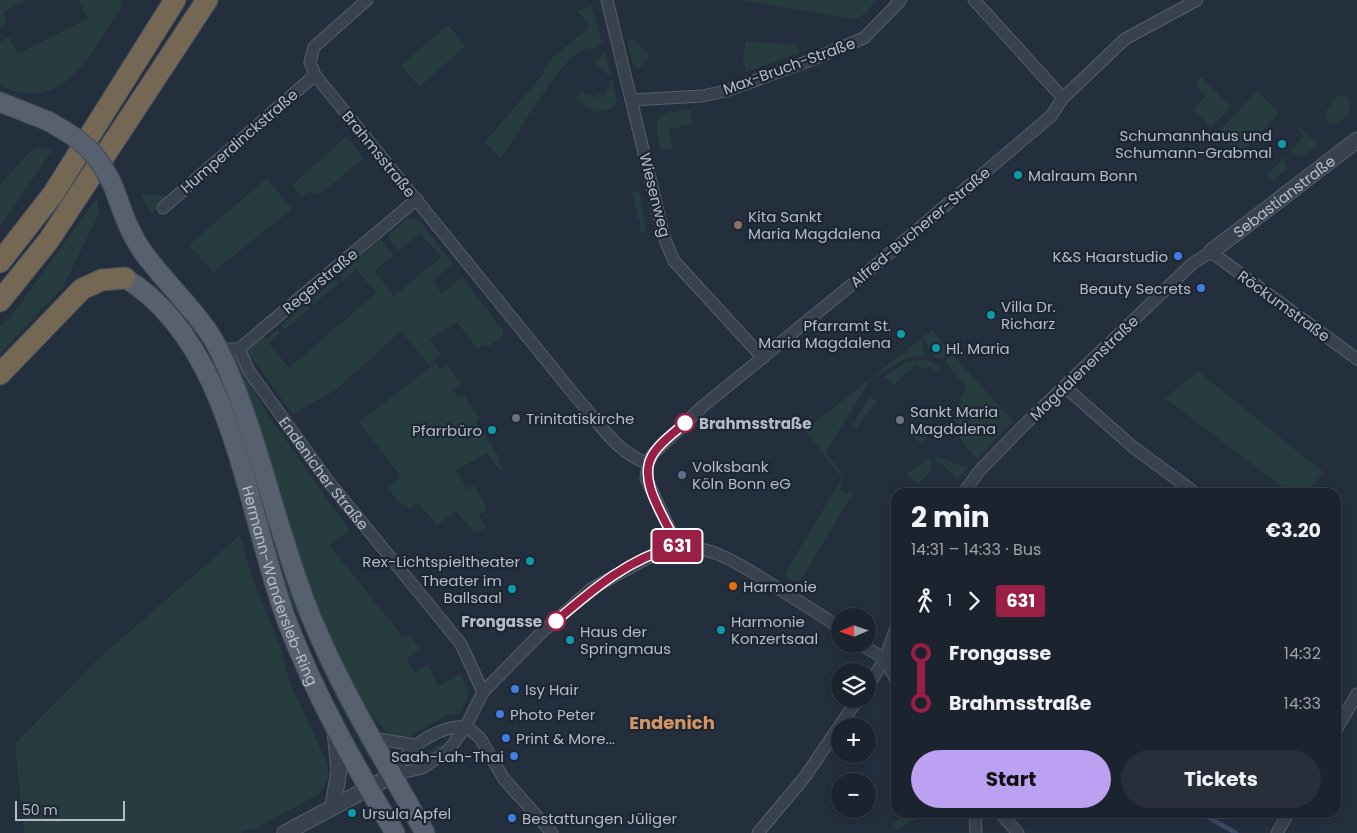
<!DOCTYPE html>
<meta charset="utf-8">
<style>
:root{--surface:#1b232e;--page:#282f3a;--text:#f1f3f6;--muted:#a0a4aa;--line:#39404a;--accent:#bca0f2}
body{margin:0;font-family:Poppins,sans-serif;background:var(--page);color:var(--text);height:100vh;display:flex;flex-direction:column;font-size:19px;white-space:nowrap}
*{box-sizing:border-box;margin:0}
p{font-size:16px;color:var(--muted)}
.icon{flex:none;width:28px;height:28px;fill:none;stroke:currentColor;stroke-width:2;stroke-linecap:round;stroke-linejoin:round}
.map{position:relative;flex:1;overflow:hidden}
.side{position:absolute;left:891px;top:488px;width:450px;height:330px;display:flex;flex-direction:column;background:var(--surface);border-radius:15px;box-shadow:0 2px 12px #0003,0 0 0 1px var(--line)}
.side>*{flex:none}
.badge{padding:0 10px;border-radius:4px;font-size:18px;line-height:32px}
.needle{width:32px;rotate:268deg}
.fabs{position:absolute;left:831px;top:608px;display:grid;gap:10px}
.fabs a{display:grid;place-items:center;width:45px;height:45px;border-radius:50%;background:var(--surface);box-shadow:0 2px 12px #0003,0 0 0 1px var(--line);font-size:25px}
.scale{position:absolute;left:15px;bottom:12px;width:110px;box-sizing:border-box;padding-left:5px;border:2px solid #b4bcc9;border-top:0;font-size:14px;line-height:18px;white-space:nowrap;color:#b4bcc9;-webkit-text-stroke:4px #1d2633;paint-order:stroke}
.map>.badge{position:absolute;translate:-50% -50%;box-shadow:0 0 0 2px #fff}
.legs{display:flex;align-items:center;gap:8px;height:55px;padding:0 20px;font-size:16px}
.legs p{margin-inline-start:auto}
.headline{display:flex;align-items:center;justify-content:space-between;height:85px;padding:0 20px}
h1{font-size:28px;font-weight:700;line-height:38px}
.primary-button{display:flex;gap:10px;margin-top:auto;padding:10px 20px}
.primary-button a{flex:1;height:58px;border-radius:30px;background:var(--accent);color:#111;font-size:20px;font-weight:700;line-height:58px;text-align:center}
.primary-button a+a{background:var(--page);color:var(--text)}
ul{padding:0 20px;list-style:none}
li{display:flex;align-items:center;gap:18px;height:50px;font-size:19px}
li i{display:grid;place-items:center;width:8px;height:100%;margin:0 6px;background:currentColor}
li i::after{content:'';width:12px;height:12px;margin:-6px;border:4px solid;border-radius:50%;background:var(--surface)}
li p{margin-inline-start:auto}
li:first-child i{background:linear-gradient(#0000 50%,currentColor 0)}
li:last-child i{background:linear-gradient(currentColor 50%,#0000 0)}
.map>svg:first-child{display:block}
.green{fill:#263c3f}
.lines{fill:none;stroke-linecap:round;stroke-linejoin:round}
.stream{stroke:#394c67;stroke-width:4.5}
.minor-casing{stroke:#565f6c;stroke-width:13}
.tertiary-casing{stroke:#565f6c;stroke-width:17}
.primary-casing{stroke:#414a57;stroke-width:21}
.motorway-casing{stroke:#434c59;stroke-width:23}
.minor{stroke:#38414e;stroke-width:11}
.tertiary{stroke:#38414e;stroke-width:15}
.primary{stroke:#56606e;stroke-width:19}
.motorway{stroke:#746855;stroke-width:21}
.primary-bridge-casing{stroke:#414a57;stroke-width:21;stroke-linecap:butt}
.primary-bridge{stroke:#56606e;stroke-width:19}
.line-1-casing{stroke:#fff;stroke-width:11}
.line-1{stroke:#991f44;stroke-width:8}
.culture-dot{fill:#0f9aa8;stroke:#1d2633;stroke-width:2}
.education-dot{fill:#8d6e63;stroke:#1d2633;stroke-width:2}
.shop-dot{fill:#3f7fe0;stroke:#1d2633;stroke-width:2}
.worship-dot{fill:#6b7280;stroke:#1d2633;stroke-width:2}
.stop-1-dot{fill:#fff;stroke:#991f44;stroke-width:2.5}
.service-dot{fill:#5c6f8a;stroke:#1d2633;stroke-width:2}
.food-dot{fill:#e8710a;stroke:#1d2633;stroke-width:2}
.labels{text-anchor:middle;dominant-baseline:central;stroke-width:4.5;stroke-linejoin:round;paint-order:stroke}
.street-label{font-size:15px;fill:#b4bcc9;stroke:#1d2633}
.poi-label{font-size:15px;fill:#b4bcc9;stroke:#1d2633;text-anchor:start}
.stop-label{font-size:15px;font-weight:bold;fill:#b4bcc9;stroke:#1d2633;text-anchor:start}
.quarter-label{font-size:18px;font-weight:bold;fill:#d59563;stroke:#1d2633}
</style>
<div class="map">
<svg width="1357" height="833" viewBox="0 0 1357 833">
<rect width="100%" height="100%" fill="#242f3e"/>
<path class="green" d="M0,0H26L4,11L6,25L0,28Z
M81,0H119L123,4C101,36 77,92 33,94C21,94 10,91 0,84V42L9,37L18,54L87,19L79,1Z
M741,0H876L866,13L855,19Z
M592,6L602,42L597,48C591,48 585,48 579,52C557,65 518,134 501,158L485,142L544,73V70L553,57L590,27L578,11Z
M448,25L466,46L419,87L401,65Z
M631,38L650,56L638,70C630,63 630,53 627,43Z
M746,41L797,45L799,53L746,72L743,59Z
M605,51L611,77L595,64Z
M1202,77L1231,107L1211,128L1193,109L1206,96L1195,84Z
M612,80L617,101L613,108L594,112L576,98L581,92L587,96L590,93L595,98L600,93L603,96L611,87L608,84Z
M1257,91L1279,113L1240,154L1218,133Z
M1342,95L1348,98C1355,111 1345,121 1332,124L1327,120L1325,113L1335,98Z
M691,110L692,124L669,130L673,149L661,151C654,117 652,112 691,110Z
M1300,128L1318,144L1303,157L1289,152L1304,136L1299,130Z
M346,136L364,158L335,182L318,194L309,192L301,196L292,186Z
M37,147L52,150L0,227V185L25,157Z
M1284,157L1287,169L1272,181L1267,175Z
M267,178L292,209L213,272L189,245Z
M639,192L647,231L640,232V219H638L632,193Z
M141,195H165L166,202L151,214Z
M97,198L99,213L63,287L0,354V327L11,316Z
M409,217L419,220L453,264L433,281L442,294L462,277L503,331V336L488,347L484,344L477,349L457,322L430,339L440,355L429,365L401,331L337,389L293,414L246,350L263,334L267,339L277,329L280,333L269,343L289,368L376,293L356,269L343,281L339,276L381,239L393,255L375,271L394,296L441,257L420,233L398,251L387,236Z
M335,279L339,283L313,305L310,301Z
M306,304L310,308L285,330L281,325Z
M932,330L951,352L941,359L935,358L923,337Z
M921,339L925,355L907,358L871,379L825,453C837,467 846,470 840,489L847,495L851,491L853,493L798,584L784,575L842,478L805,430Z
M237,351L240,366L268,415L350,531L329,545L403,637L410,635L420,649L407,658L414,673L428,665L438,686L460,674L469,691L460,713L447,715L408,737H396L386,732L369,712L314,612L231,355Z
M952,354L1013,421L977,459C951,430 948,423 966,387L945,362Z
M925,359L941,367L936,374L930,367L922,369L915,365C906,375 901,377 894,385L887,378H883L906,362Z
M214,362L224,380L371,756L369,758L335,696L279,574L209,364Z
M436,363L440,369L447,364L461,384L453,390L458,398L464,396L480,419L476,423L499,457L497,459L503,468L500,470L487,453L456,470L467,490L473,485L487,508L479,515L486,527L475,533L456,511L437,525L418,503L409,509L404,503L401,505L387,488L401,477L359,422Z
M1198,371L1323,472L1308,492H1289L1165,398Z
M869,396L877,402L855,429L852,427Z
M913,430L919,437L927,438L922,444L909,434Z
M934,456L968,468L957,479L942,464H938Z
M930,458C934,469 927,475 919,484L906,474Z
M240,535L252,577L279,644L291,685L327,763C330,776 326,784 319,794L253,830H243L241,833H24L15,744L95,662Z
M442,743L444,746L420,762L417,758Z
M906,812H930V813L896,829L893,823Z"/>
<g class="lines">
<path class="stream" d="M1199,812L1236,833"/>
<defs>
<g id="minor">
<path d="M367,0L314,47L310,62L315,75L581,403C600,424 619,455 648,463"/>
<path d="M607,0L665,240L674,261L763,358"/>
<path d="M974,0L1063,98"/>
<path d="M631,100L702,96L726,91L806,62L864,38L901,0"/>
<path d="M163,208L315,75"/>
<path d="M219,349H239L417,199"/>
<path id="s1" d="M239,349L249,371L328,481L461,644L483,692"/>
<path d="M1065,387L1133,447L1194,492"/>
<path d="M964,492L980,470L1022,427L1193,263L1211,252L1357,359"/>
<path d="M677,545L646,478L648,463L653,454L702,407L877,264L1051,116L1063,98L1125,39L1197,0"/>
<path d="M860,644L885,659"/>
<path d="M885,659L896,680"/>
<path d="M868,686L885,659L896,628"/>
<path d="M466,726L480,738L504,779L552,833"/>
<path d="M1336,730L1357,694"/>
<path d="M372,738L415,745"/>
<path d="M393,775L422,768L448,751L466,726L483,692L539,635L591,589L664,549C706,538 745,568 779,589C800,602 820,614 840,628"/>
<path d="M393,775C409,746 432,728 466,726"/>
<path d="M975,812L976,833"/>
<path d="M999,812L1018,833"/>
<path d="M758,833L804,778L858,699"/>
<path d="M1277,833L1289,812"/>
</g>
<g id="tertiary">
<path id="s2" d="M1211,252L1357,140"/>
<path d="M333,806L339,770L335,731"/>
<path d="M285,833L393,775"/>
</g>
<g id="primary">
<path d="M0,102L48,121L65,131"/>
<path d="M114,188C122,211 131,237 146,256C168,286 204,318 220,352C259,435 275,527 309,612C340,689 385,761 425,833"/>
<path id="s3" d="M125,278C234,344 246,514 288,624C316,697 355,766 395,833"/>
</g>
<path id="motorway" d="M0,262L53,194L175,0
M0,301L49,240L207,0
M0,374L82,289L102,280L125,278"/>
</defs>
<use href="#minor" class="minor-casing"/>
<use href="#tertiary" class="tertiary-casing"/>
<use href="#primary" class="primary-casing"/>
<use href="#motorway" class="motorway-casing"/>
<use href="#minor" class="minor"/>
<use href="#tertiary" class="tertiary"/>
<use href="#primary" class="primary"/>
<use href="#motorway" class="motorway"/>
<defs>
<path id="primary-bridge" d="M65,131C89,145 103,163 114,188"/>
</defs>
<use href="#primary-bridge" class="primary-bridge-casing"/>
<use href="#primary-bridge" class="primary-bridge"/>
</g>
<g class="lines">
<defs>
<path id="line-1" d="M556,621C592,590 629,558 677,546C667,520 637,482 652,456C659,443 674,433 685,423"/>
</defs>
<use href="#line-1" class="line-1-casing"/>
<use href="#line-1" class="line-1"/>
</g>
<g class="culture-dot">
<circle cx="1282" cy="144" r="5"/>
<circle cx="1018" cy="175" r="5"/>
<circle cx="991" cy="315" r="5"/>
<circle cx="901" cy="334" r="5"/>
<circle cx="936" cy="348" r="5"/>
<circle cx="492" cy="430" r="5"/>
<circle cx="530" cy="561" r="5"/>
<circle cx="512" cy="589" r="5"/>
<circle cx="721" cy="630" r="5"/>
<circle cx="570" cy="640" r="5"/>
<circle cx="352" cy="813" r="5"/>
</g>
<circle class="education-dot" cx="738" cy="225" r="5"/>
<g class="shop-dot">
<circle cx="1178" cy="256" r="5"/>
<circle cx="1201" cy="288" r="5"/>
<circle cx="515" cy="689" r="5"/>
<circle cx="500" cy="714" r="5"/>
<circle cx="506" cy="738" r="5"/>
<circle cx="514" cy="756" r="5"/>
<circle cx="512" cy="818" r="5"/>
</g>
<g class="worship-dot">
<circle cx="516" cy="418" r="5"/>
<circle cx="900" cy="420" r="5"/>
</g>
<g class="stop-1-dot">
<circle cx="685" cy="423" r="9"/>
<circle cx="556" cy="621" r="9"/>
</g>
<circle class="service-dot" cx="682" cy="475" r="5"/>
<circle class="food-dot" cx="733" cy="586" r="5"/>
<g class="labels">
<g class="street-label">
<text transform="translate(789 66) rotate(-20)">Max-Bruch-Straße</text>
<text transform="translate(239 141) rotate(-41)">Humperdinckstraße</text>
<text transform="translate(379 154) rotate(51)">Brahmsstraße</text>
<text transform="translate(655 195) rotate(76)">Wiesenweg</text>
<text stroke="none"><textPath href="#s2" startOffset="92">Sebastianstraße</textPath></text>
<text transform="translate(920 227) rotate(-40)">Alfred-Bucherer-Straße</text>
<text transform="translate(320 281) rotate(-40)">Regerstraße</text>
<text transform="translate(1284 306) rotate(36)">Röckumstraße</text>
<text transform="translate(1084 368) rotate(-44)">Magdalenenstraße</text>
<text stroke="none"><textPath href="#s1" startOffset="151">Endenicher Straße</textPath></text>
<text stroke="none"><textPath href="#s3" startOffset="352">Hermann-Wandersleb-Ring</textPath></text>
</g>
<g class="poi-label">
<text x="1272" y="135" text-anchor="end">Schumannhaus und<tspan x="1272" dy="17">Schumann-Grabmal</tspan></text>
<text x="1028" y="175">Malraum Bonn</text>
<text x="748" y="216">Kita Sankt<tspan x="748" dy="17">Maria Magdalena</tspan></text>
<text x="1168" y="256" text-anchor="end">K&amp;S Haarstudio</text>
<text x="1191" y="288" text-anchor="end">Beauty Secrets</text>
<text x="1001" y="306">Villa Dr.<tspan x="1001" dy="17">Richarz</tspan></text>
<text x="891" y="325" text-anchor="end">Pfarramt St.<tspan x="891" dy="17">Maria Magdalena</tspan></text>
<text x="946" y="348">Hl. Maria</text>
<text x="910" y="411">Sankt Maria<tspan x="910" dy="17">Magdalena</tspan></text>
<text x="526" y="418">Trinitatiskirche</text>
<text x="482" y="430" text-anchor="end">Pfarrbüro</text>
<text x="692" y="466">Volksbank<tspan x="692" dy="17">Köln Bonn eG</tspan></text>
<text x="520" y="561" text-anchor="end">Rex-Lichtspieltheater</text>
<text x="502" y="580" text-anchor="end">Theater im<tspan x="502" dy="17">Ballsaal</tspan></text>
<text x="743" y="586">Harmonie</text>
<text x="731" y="621">Harmonie<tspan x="731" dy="17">Konzertsaal</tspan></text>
<text x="580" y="631">Haus der<tspan x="580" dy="17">Springmaus</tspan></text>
<text x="525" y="689">Isy Hair</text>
<text x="510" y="714">Photo Peter</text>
<text x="516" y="738">Print &amp; More...</text>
<text x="504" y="756" text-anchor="end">Saah-Lah-Thai</text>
<text x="362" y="813">Ursula Apfel</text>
<text x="522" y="818">Bestattungen Jüliger</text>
</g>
<g class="stop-label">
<text x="699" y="423">Brahmsstraße</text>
<text x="542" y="621" text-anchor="end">Frongasse</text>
</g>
<g class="quarter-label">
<text x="672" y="722">Endenich</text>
</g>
</g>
</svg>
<div class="fabs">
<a><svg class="needle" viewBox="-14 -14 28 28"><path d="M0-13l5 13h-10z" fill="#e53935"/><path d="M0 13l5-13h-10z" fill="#a0a4aa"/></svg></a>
<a><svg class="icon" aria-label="layers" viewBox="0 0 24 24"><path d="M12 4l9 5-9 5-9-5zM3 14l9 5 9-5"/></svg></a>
<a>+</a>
<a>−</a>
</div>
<div class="scale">50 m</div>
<b class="badge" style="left:677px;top:546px;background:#991f44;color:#fff">631</b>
<section class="side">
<div class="headline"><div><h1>2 min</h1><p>14:31 – 14:33 · Bus</p></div><b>€3.20</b></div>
<div class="legs"><svg class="icon" aria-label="walk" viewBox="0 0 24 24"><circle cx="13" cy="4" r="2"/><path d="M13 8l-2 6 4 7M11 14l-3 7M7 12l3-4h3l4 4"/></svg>1<svg class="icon" aria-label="forward" viewBox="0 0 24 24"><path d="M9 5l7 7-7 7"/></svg><b class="badge" style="background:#991f44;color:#fff">631</b></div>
<ul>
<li><i style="color:#991f44"></i><b>Frongasse</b><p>14:32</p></li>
<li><i style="color:#991f44"></i><b>Brahmsstraße</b><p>14:33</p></li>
</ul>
<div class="primary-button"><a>Start</a><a>Tickets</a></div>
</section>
</div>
